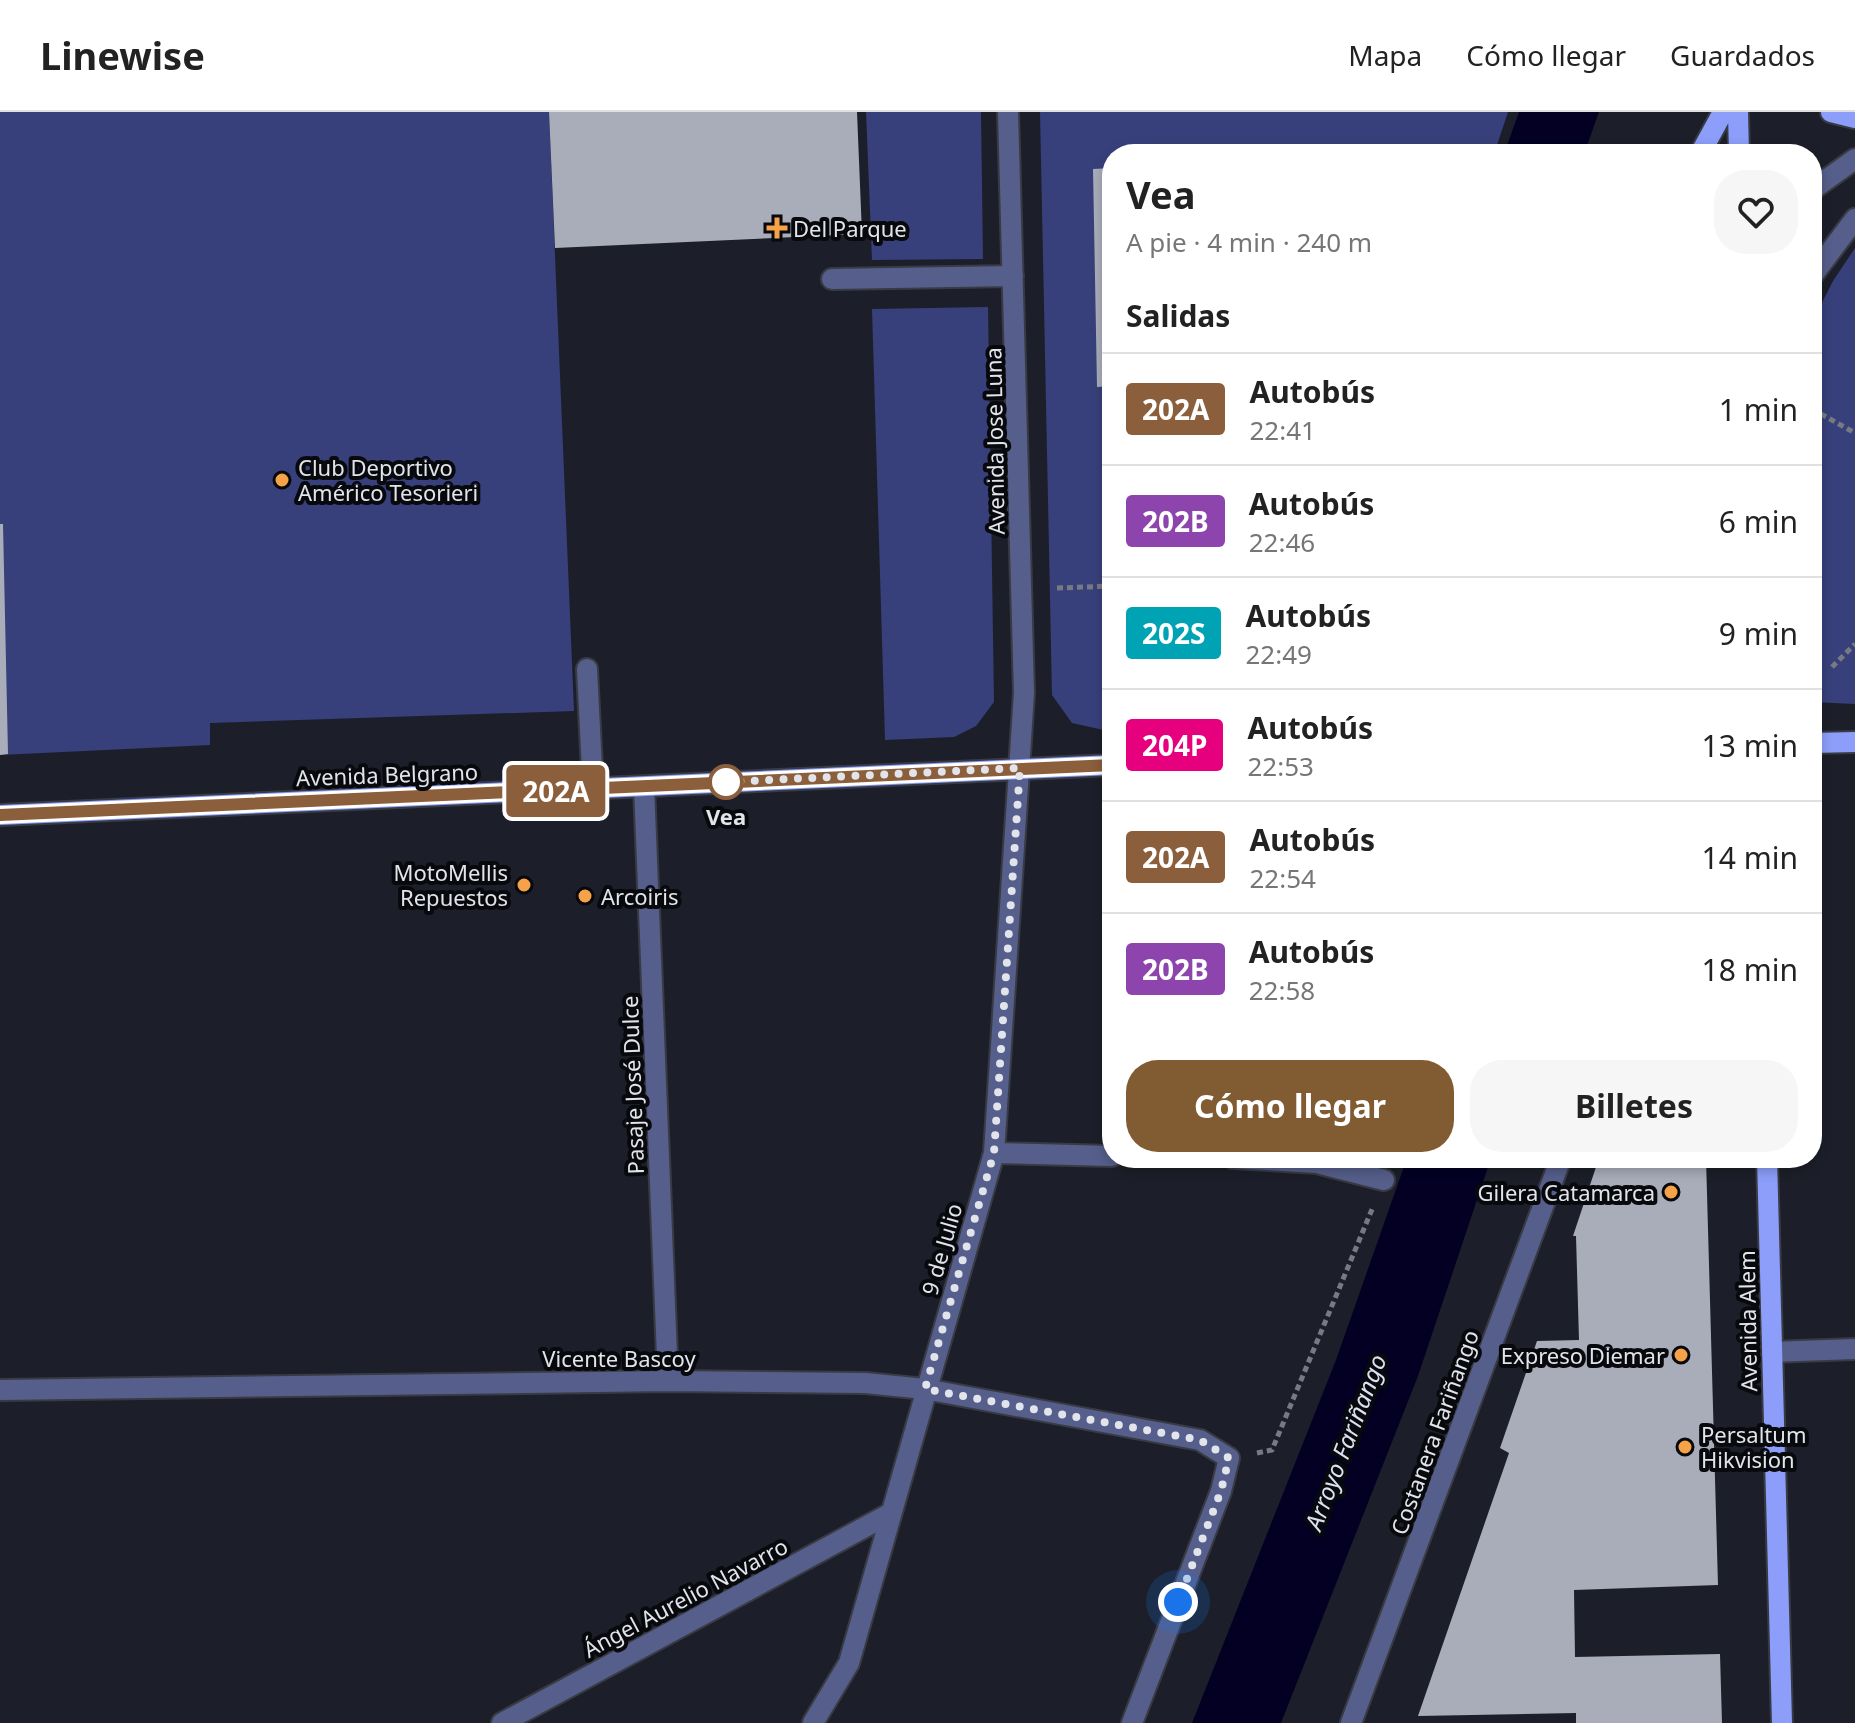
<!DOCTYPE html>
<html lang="es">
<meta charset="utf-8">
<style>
:root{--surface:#fff;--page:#f6f6f6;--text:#222;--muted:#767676;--line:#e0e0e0;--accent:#815c33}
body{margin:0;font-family:"Noto Sans",sans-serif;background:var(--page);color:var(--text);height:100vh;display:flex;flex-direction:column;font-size:30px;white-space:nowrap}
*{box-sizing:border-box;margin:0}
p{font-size:26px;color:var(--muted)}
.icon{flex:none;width:44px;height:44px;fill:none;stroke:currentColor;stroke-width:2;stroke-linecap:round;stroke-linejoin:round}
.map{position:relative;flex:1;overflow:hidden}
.side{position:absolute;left:1102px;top:32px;width:720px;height:1024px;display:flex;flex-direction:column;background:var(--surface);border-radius:32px;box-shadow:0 4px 12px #0003}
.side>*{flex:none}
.badge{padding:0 16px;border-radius:6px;font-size:28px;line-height:52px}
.you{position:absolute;width:40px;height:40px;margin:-20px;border:6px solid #fff;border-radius:50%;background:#1a73e8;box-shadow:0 0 0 12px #1a73e833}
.map>.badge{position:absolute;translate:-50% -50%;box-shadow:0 0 0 4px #fff}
h2{padding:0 24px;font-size:30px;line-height:72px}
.round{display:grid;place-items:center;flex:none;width:84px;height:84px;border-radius:32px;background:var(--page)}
.head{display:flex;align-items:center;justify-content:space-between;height:136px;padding:0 24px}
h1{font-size:38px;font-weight:700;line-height:60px}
.button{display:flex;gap:16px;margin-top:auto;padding:16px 24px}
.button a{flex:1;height:92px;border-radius:32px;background:var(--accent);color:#fff;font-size:32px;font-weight:700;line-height:92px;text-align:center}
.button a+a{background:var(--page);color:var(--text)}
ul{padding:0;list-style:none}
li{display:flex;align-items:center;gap:24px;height:112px;padding:0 24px;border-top:2px solid var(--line)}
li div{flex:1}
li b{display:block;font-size:30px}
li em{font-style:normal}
li .badge{min-width:88px;font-weight:700;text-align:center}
header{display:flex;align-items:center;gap:48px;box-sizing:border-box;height:112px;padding:0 40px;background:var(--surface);border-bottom:2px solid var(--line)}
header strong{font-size:38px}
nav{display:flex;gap:44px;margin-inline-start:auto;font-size:28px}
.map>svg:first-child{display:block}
.green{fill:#37407a}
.water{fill:#030024}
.building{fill:#a9adba}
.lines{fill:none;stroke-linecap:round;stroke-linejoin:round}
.minor-casing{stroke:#383b44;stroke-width:24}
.major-casing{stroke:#383b44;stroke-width:24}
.path{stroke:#787a83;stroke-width:5;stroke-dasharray:6 4;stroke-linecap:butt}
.minor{stroke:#565f8b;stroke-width:20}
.major{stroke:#8c9efa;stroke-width:20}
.line-casing{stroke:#fff;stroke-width:18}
.line{stroke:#8b5e3c;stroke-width:12}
.walk{stroke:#e2e4eb;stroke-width:8;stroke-dasharray:0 14.4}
.poi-dot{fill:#f6a248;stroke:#08090d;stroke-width:3}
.stop-dot{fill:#fff;stroke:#8b5e3c;stroke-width:4}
.labels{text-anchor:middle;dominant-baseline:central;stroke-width:8;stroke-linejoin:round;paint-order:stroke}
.poi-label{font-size:22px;fill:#e2e4eb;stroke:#08090d;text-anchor:start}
.street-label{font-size:22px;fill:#e2e4eb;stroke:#08090d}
.stop-label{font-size:22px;font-weight:bold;fill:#e2e4eb;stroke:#08090d}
.water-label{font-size:24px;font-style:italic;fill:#dbe0f2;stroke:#08090d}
</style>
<header>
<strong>Linewise</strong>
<nav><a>Mapa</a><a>Cómo llegar</a><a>Guardados</a></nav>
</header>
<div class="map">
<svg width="1855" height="1611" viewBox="0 0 1855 1611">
<rect width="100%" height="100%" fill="#1c1f29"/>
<path class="green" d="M0,0H549L574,599L210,611V633L0,643Z
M866,0H981L983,147L872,148Z
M1040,0H1508L1494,42H1112V574H1106L1108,619L1072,611L1052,583Z
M1855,136V592L1812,590V210L1833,169Z
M988,195L994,590L976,614L954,625L885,628L872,197Z"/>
<path class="water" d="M1519,0H1599L1584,42H1504Z
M1407,1046H1491L1418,1264L1281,1611H1192L1336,1248Z"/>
<path class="building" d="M549,0H857L862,122L555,136Z
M1112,56V274L1097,275L1093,57Z
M0,412H3L8,642L0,643Z
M1599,1046H1706L1718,1473L1574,1478L1575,1545L1720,1542L1722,1611H1576V1601L1418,1604L1509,1341L1500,1336L1537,1229L1579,1228L1576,1124H1573Z"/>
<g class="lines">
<defs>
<path id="minor" d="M1812,78L1855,47
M1812,164L1855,107
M832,167L1013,164
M587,557L593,677
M644,675L668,1269
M994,1041L1112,1044
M1233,1046L1317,1051L1384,1068
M1772,1240L1855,1237
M0,1278L668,1269L865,1271L925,1277L1200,1328L1229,1346L1221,1379L1132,1611
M502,1611L891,1401
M813,1611L849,1551L994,1041L1024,581L1008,0
M1351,1611L1561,1046"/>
<path id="major" d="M1738,0L1739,42
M1831,0L1855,6
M1700,42L1723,0
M1812,631L1855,630
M0,703L1112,653
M1767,1046L1782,1611"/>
</defs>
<use href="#minor" class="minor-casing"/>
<use href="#major" class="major-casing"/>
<path class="path" d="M1812,297L1855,321
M1057,476L1112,474
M1832,555L1855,532
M1257,1341L1272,1338L1373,1095"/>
<use href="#minor" class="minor"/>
<use href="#major" class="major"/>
</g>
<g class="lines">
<defs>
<path id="line" d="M0,703L1112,653"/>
</defs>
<use href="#line" class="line-casing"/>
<use href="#line" class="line"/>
<path class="walk" d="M726,670L1020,656L994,1041L925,1277L1200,1328L1229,1346L1221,1379L1178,1490"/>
</g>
<g class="poi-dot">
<path d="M773 104h8v8h8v8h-8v8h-8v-8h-8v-8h8z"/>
<circle cx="282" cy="368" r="8"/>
<circle cx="524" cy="773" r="8"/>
<circle cx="585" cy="784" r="8"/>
<circle cx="1671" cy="1080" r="8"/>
<circle cx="1681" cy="1243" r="8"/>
<circle cx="1685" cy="1335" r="8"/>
</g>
<circle class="stop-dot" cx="726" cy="670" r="16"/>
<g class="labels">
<g class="poi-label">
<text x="793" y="116">Del Parque</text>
<text x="298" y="355">Club Deportivo<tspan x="298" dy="25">Américo Tesorieri</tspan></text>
<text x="508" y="760" text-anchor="end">MotoMellis<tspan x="508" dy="25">Repuestos</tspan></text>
<text x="601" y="784">Arcoiris</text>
<text x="1655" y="1080" text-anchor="end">Gilera Catamarca</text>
<text x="1665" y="1243" text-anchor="end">Expreso Diemar</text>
<text x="1701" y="1322">Persaltum<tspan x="1701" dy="25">Hikvision</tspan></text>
</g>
<g class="street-label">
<text transform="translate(994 329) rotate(-91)">Avenida Jose Luna</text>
<text transform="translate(387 662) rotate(-2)">Avenida Belgrano</text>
<text transform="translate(632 973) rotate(-92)">Pasaje José Dulce</text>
<text transform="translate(941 1137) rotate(-74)">9 de Julio</text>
<text transform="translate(1747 1209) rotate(-91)">Avenida Alem</text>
<text x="619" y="1246">Vicente Bascoy</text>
<text transform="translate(1434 1320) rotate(-70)">Costanera Fariñango</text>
<text transform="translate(685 1485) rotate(-28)">Ángel Aurelio Navarro</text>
</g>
<g class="stop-label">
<text x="726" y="704">Vea</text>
</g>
<g class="water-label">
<text transform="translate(1345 1330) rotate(-69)">Arroyo Fariñango</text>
</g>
</g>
</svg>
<div class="you" style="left:1178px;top:1490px"></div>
<b class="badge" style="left:556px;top:679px;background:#8b5e3c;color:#fff">202A</b>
<section class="side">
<div class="head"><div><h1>Vea</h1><p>A pie · 4 min · 240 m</p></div><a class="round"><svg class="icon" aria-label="heart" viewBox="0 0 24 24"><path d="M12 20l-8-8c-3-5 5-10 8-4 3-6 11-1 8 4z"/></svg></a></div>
<h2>Salidas</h2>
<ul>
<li><span class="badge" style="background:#8b5e3c;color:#fff">202A</span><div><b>Autobús</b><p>22:41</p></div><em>1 min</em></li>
<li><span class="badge" style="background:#8e44ad;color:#fff">202B</span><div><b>Autobús</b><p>22:46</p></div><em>6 min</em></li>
<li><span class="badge" style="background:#00a3b4;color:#fff">202S</span><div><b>Autobús</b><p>22:49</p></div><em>9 min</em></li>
<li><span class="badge" style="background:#e6007e;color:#fff">204P</span><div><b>Autobús</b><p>22:53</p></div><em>13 min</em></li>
<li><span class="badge" style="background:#8b5e3c;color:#fff">202A</span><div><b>Autobús</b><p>22:54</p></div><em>14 min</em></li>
<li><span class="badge" style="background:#8e44ad;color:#fff">202B</span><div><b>Autobús</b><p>22:58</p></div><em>18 min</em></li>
</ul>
<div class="button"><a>Cómo llegar</a><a>Billetes</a></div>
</section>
</div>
